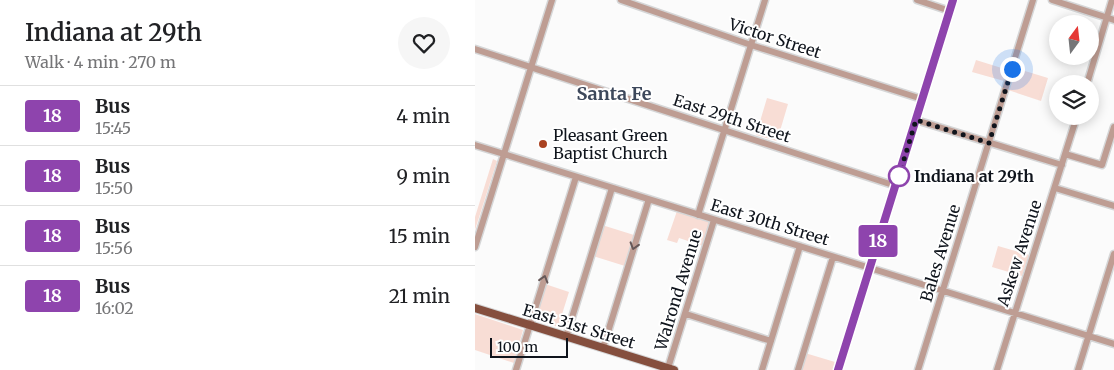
<!DOCTYPE html>
<meta charset="utf-8">
<style>
:root{--surface:#fff;--page:#f6f6f6;--text:#202124;--muted:#757577;--line:#e0e0e0}
body{margin:0;font-family:Merriweather,serif;background:var(--page);color:var(--text);height:100vh;display:flex;flex-direction:column;font-size:19px;white-space:nowrap}
*{box-sizing:border-box;margin:0}
p{font-size:16px;color:var(--muted)}
.icon{flex:none;width:28px;height:28px;fill:none;stroke:currentColor;stroke-width:2;stroke-linecap:round;stroke-linejoin:round}
.map{position:relative;flex:1;overflow:hidden}
.panel{display:flex;flex-direction:column;background:var(--surface);width:475px}
.panel>*{flex:none}
.badge{padding:0 10px;border-radius:4px;font-size:18px;line-height:32px}
.needle{width:32px;rotate:15deg}
.tools{position:absolute;left:574px;top:15px;display:grid;gap:10px}
.tools a{display:grid;place-items:center;width:50px;height:50px;border-radius:50%;background:var(--surface);box-shadow:0 2px 12px #0003;font-size:25px}
.scale{position:absolute;left:15px;bottom:12px;width:78px;box-sizing:border-box;padding-left:5px;border:2px solid #0f141c;border-top:0;font-size:14px;line-height:18px;white-space:nowrap;color:#0f141c;-webkit-text-stroke:4px #fff;paint-order:stroke}
.you{position:absolute;width:25px;height:25px;margin:-12px;border:4px solid #fff;border-radius:50%;background:#1a73e8;box-shadow:0 0 0 8px #1a73e833}
.map>.badge{position:absolute;translate:-50% -50%;box-shadow:0 0 0 2px #fff}
.round{display:grid;place-items:center;flex:none;width:52px;height:52px;border-radius:26px;background:var(--page)}
.overview{display:flex;align-items:center;justify-content:space-between;height:85px;padding:0 25px}
h1{font-size:24px;font-weight:600;line-height:38px}
ul{padding:0;list-style:none}
li{display:flex;align-items:center;gap:15px;height:60px;padding:0 25px;border-top:1px solid var(--line)}
li div{flex:1}
li b{display:block;font-size:19px}
li em{font-style:normal}
li .badge{min-width:55px;font-weight:700;text-align:center}
main{display:flex;flex:1;min-height:0}
.map>svg:first-child{display:block}
.green{fill:#f8ddd5}
.lines{fill:none;stroke-linecap:round;stroke-linejoin:round}
.minor-casing{stroke:#d5d6d7;stroke-width:9}
.major-casing{stroke:#d5d6d7;stroke-width:10}
.minor{stroke:#be9d93;stroke-width:6}
.major{stroke:#854f3e;stroke-width:8}
.oneway{stroke:#665858}
.line-casing{stroke:#fff;stroke-width:11}
.line{stroke:#8e44ad;stroke-width:8}
.walk{stroke:#0f141c;stroke-width:5;stroke-dasharray:0 9}
.poi-dot{fill:#aa4221;stroke:#fff;stroke-width:2}
.stop-dot{fill:#fff;stroke:#8e44ad;stroke-width:2.5}
.labels{text-anchor:middle;dominant-baseline:central;stroke-width:4;stroke-linejoin:round;paint-order:stroke}
.street-label{font-size:16px;fill:#0f141c;stroke:#fff}
.poi-label{font-size:16px;fill:#0f141c;stroke:#fff;text-anchor:start}
.stop-label{font-size:16px;font-weight:bold;fill:#0f141c;stroke:#fff;text-anchor:start}
.neighbourhood-label{font-size:18px;font-weight:bold;fill:#3d485b;stroke:#fff}
</style>
<main>
<section class="panel">
<div class="overview"><div><h1>Indiana at 29th</h1><p>Walk · 4 min · 270 m</p></div><a class="round"><svg class="icon" aria-label="heart" viewBox="0 0 24 24"><path d="M12 20l-8-8c-3-5 5-10 8-4 3-6 11-1 8 4z"/></svg></a></div>
<ul>
<li><span class="badge" style="background:#8e44ad;color:#fff">18</span><div><b>Bus</b><p>15:45</p></div><em>4 min</em></li>
<li><span class="badge" style="background:#8e44ad;color:#fff">18</span><div><b>Bus</b><p>15:50</p></div><em>9 min</em></li>
<li><span class="badge" style="background:#8e44ad;color:#fff">18</span><div><b>Bus</b><p>15:56</p></div><em>15 min</em></li>
<li><span class="badge" style="background:#8e44ad;color:#fff">18</span><div><b>Bus</b><p>16:02</p></div><em>21 min</em></li>
</ul>
</section>
<div class="map">
<svg width="639" height="370" viewBox="0 0 639 370">
<rect width="100%" height="100%" fill="#fbfbfb"/>
<path class="green" d="M501,60L533,70L529,81L497,72Z
M540,68L573,78L566,101L533,90Z
M292,98L313,104L302,141L281,135Z
M18,159L22,161L0,230V217Z
M202,211L235,222L228,246L204,238L202,243L192,240Z
M127,225L159,235L150,266L118,256Z
M523,246L554,255L547,276L517,267Z
M70,284L94,292L83,327L60,319Z
M0,314L48,330L39,363L0,350Z
M330,353L360,362L358,370H324Z"/>
<g class="lines">
<defs>
<path id="minor" d="M146,0L276,45L447,99
M442,0L475,11
M577,0L639,20
M0,49L421,186
M612,84L637,0
M441,120L587,165
M0,145L639,344
M590,154L627,165L639,127
M580,188L639,206
M223,215L290,0
M0,247L77,0
M211,314L296,341
M91,337L137,188
M128,348L174,199
M193,368L239,220
M41,370L101,177
M287,370L325,246
M323,370L358,257
M363,370L478,0
M443,370L558,0
M522,370L602,116
M603,370L639,254"/>
<path id="major" d="M0,308L199,370"/>
</defs>
<use href="#minor" class="minor-casing"/>
<use href="#major" class="major-casing"/>
<use href="#minor" class="minor"/>
<use href="#major" class="major"/>
</g>
<defs><path id="oneway-chevron" d="M-2-3.5L2.5 0L-2 3.5" fill="none" stroke-width="1.6" stroke-linecap="round" stroke-linejoin="round" transform="scale(1.25)"/></defs>
<g class="oneway">
<use href="#oneway-chevron" transform="translate(159 246) rotate(107)"/>
<use href="#oneway-chevron" transform="translate(69 279) rotate(-73)"/>
</g>
<g class="lines">
<defs>
<path id="line" d="M363,370L478,0"/>
</defs>
<use href="#line" class="line-casing"/>
<use href="#line" class="line"/>
<path class="walk" d="M424,176L441,120L514,143L537,69"/>
</g>
<circle class="poi-dot" cx="68" cy="144" r="5"/>
<circle class="stop-dot" cx="424" cy="176" r="10"/>
<g class="labels">
<g class="street-label">
<text transform="translate(300 38) rotate(18)">Victor Street</text>
<text transform="translate(257 118) rotate(18)">East 29th Street</text>
<text transform="translate(295 222) rotate(17)">East 30th Street</text>
<text transform="translate(465 253) rotate(-73)">Bales Avenue</text>
<text transform="translate(544 253) rotate(-72)">Askew Avenue</text>
<text transform="translate(203 290) rotate(-73)">Walrond Avenue</text>
<text transform="translate(104 326) rotate(17)">East 31st Street</text>
</g>
<g class="poi-label">
<text x="78" y="135">Pleasant Green<tspan x="78" dy="18">Baptist Church</tspan></text>
</g>
<g class="stop-label">
<text x="439" y="176">Indiana at 29th</text>
</g>
<g class="neighbourhood-label">
<text x="139" y="93">Santa Fe</text>
</g>
</g>
</svg>
<div class="tools">
<a><svg class="needle" viewBox="-14 -14 28 28"><path d="M0-13l5 13h-10z" fill="#e53935"/><path d="M0 13l5-13h-10z" fill="#757577"/></svg></a>
<a><svg class="icon" aria-label="layers" viewBox="0 0 24 24"><path d="M12 4l9 5-9 5-9-5zM3 14l9 5 9-5"/></svg></a>
</div>
<div class="scale">100 m</div>
<div class="you" style="left:537px;top:69px"></div>
<b class="badge" style="left:403px;top:241px;background:#8e44ad;color:#fff">18</b>
</div>
</main>
